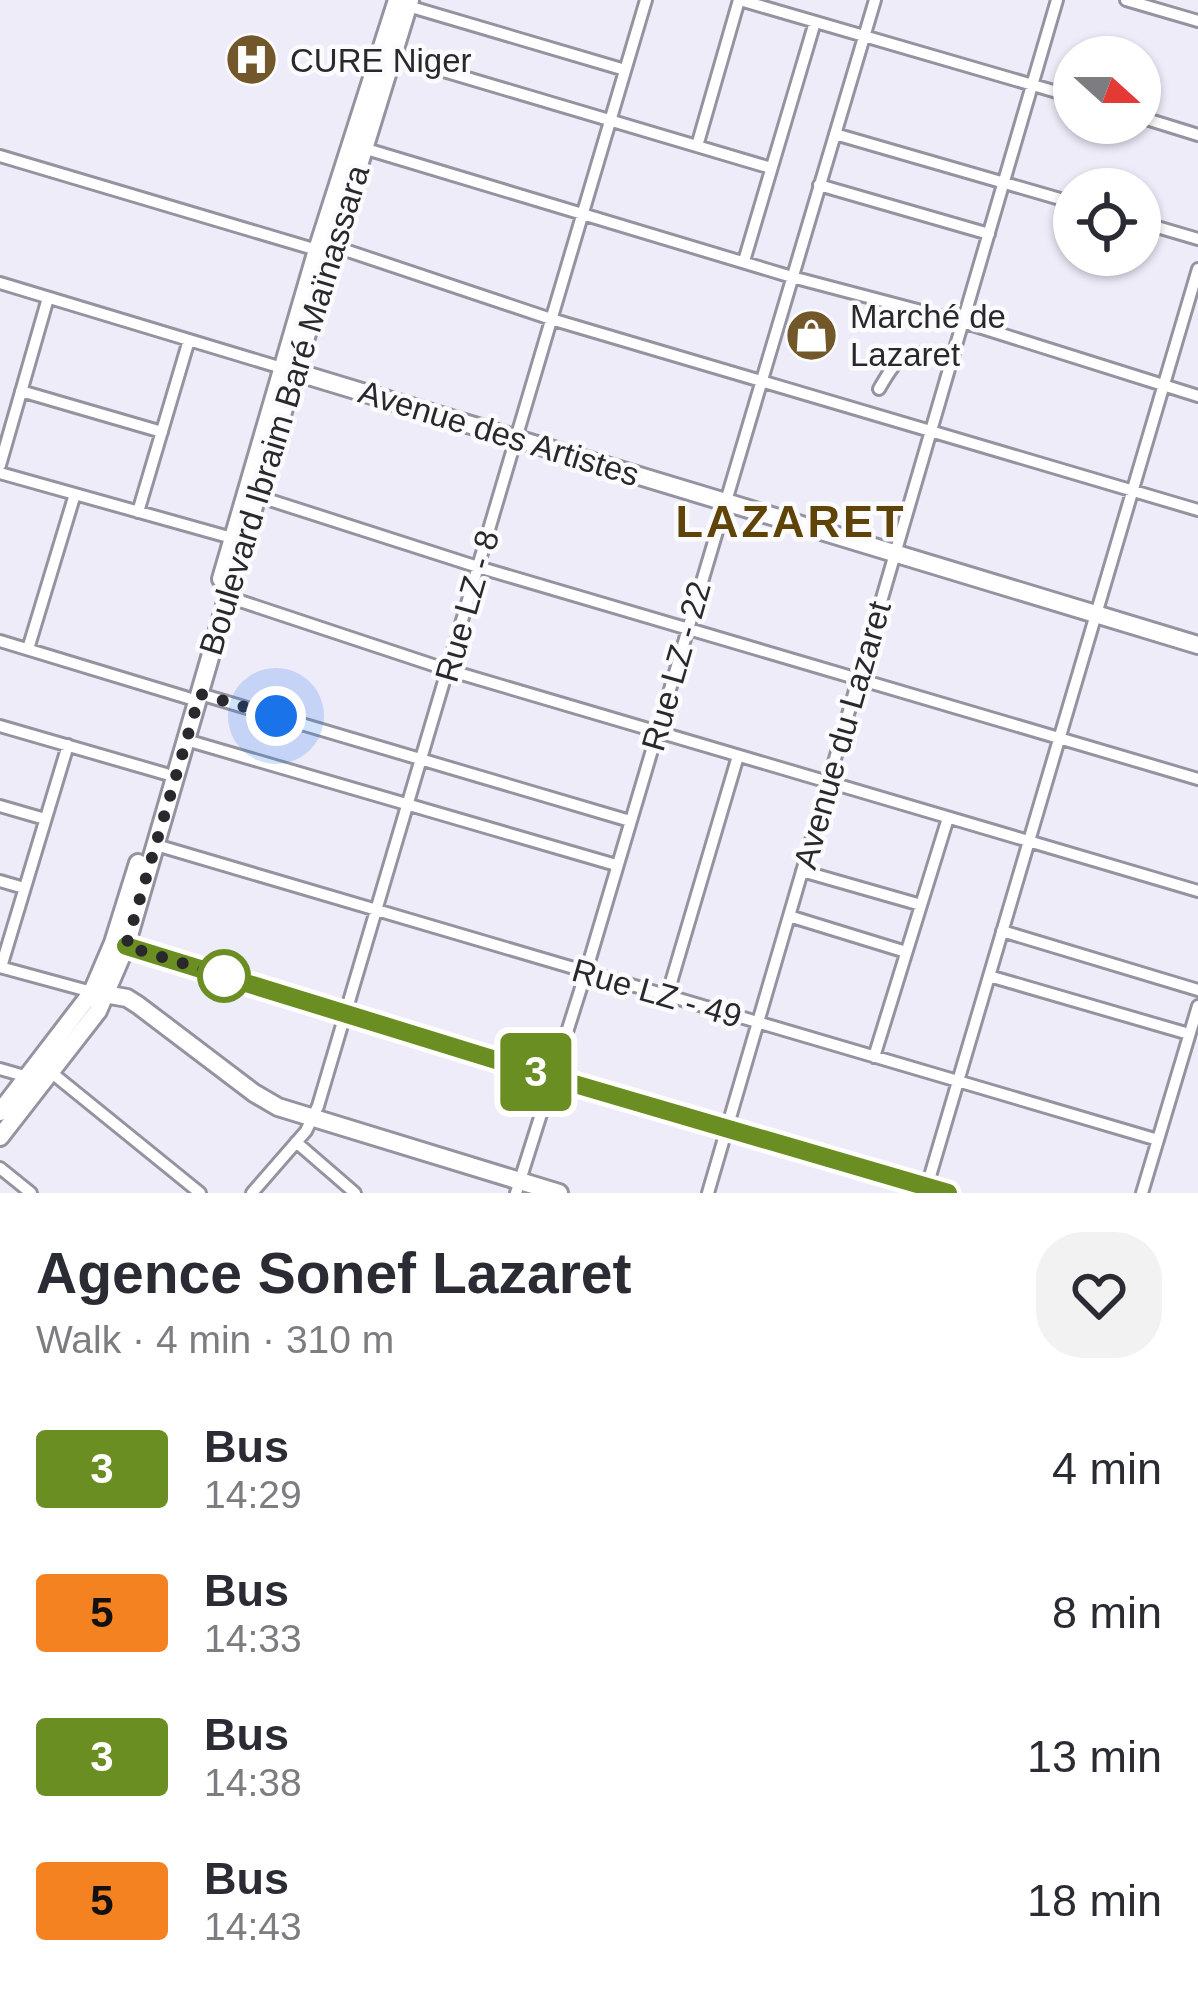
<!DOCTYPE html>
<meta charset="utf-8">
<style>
:root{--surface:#fff;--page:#f2f2f3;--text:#2b2b33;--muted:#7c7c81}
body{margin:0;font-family:Helvetica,sans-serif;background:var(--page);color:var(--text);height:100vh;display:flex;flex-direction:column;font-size:45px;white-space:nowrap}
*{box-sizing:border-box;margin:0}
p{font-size:39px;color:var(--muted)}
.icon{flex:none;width:66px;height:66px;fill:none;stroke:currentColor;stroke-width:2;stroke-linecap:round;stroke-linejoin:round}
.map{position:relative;height:1193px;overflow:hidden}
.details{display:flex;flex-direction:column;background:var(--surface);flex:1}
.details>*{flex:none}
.badge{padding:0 24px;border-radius:9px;font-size:42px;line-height:78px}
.needle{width:78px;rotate:111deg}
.tools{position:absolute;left:1053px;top:36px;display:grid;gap:24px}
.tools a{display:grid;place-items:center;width:108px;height:108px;border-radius:50%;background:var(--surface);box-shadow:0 3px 9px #0004;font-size:60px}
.you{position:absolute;width:60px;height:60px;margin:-30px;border:9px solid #fff;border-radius:50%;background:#1a73e8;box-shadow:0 0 0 18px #1a73e833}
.map>.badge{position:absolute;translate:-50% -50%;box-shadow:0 0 0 6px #fff}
.round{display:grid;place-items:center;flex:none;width:126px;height:126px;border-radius:48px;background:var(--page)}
.summary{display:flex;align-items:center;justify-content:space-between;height:204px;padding:0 36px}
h1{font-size:57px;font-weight:600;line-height:90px}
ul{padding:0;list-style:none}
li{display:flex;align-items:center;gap:36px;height:144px;padding:0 36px}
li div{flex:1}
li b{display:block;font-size:45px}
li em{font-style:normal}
li .badge{min-width:132px;font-weight:700;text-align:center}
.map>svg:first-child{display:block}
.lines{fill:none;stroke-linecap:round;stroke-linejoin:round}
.street-casing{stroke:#95939f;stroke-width:16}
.secondary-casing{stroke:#95939f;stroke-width:22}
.street{stroke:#fff;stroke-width:10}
.secondary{stroke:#fff;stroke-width:16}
.line-casing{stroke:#fff;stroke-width:27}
.line{stroke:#6b8e23;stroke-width:18}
.walk{stroke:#29282d;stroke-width:12;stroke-dasharray:0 21.6}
.stop-dot{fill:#fff;stroke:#6b8e23;stroke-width:6}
.labels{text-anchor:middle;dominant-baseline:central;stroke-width:9;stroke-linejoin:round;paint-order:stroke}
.poi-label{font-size:33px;fill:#29282d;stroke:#fbfbfe;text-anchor:start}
.street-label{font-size:33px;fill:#29282d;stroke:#fbfbfe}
.district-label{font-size:45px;font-weight:bold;letter-spacing:3px;fill:#5f4307;stroke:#fbfbfe}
</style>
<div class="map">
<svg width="1198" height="1193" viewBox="0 0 1198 1193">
<rect width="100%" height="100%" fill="#efecfa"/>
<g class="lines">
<defs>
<path id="street" d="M740,0L1074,97
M1126,0L1198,21
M408,6L625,70
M393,56L771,168
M1140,117L1198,135
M835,134L1074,203
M697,146L739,0
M363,148L792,277L963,322L1198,396
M0,156L317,250
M819,185L989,234
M1140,222L1198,239
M333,246L551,319L1198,510
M744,261L815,22
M0,283L282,368
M879,389C902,349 908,348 952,360
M21,391L162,432
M0,465L48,298
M0,473L232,538
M257,496L478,567L1198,779
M138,512L189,340
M228,597L448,670L1198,891
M0,641L188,698
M28,649L75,494
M200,694L630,821
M0,726L166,774
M186,740L616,865
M0,806L45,819
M156,845L1158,1140
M802,871L921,905
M0,881L24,888
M789,916L906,952
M1002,931L1198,990
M126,946L554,1078L948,1193
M0,967L92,992
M1,967L68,745
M989,976L1189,1034
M667,996L738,756
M874,1057L948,818
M0,1069L28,1077
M52,1073L200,1193
M296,1142L355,1193
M0,1168L31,1193
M252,1193L306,1131L318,1106L646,0
M516,1193L586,972L875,0
M708,1193L1057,0
M925,1193L1198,269
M1142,1193L1198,1006"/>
<path id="secondary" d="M289,370L1198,645
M221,579L317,250L397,0
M99,993L127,998L138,1005L254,1093L278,1107L559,1193
M0,1112L92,992L113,943L138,863
M0,1137L98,1011L126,946L257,496L410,0"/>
</defs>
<use href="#street" class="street-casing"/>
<use href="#secondary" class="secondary-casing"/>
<use href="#street" class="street"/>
<use href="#secondary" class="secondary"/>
</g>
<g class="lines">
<defs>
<path id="line" d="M126,946L554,1078L948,1193"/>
</defs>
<use href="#line" class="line-casing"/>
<use href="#line" class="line"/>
<path class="walk" d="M224,976L126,946L200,694L276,716"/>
</g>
<defs>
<symbol id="hospital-disc" viewBox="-11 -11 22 22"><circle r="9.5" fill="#715729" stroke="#fbfbfe"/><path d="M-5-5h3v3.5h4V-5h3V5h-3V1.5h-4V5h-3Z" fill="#fff"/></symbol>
<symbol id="shop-disc" viewBox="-11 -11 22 22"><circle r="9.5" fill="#715729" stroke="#fbfbfe"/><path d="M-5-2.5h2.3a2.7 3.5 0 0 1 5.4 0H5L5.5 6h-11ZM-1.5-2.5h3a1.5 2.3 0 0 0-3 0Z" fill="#fff"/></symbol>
</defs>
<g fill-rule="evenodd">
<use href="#hospital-disc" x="222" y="30" width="59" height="59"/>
<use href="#shop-disc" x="782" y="306" width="59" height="59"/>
</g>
<circle class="stop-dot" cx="224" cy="976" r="24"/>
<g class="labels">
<g class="poi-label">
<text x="290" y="60">CURE Niger</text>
<text x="850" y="316">Marché de<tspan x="850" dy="38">Lazaret</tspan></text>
</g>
<g class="street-label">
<text transform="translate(284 410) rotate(-73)">Boulevard Ibraim Baré Maïnassara</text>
<text transform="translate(499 433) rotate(17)">Avenue des Artistes</text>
<text transform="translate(467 606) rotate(-74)">Rue LZ - 8</text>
<text transform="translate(676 666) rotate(-74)">Rue LZ - 22</text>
<text transform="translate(842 735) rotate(-74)">Avenue du Lazaret</text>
<text transform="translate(657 993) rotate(16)">Rue LZ - 49</text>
</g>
<g class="district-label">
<text x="791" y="521">LAZARET</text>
</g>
</g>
</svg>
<div class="tools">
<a><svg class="needle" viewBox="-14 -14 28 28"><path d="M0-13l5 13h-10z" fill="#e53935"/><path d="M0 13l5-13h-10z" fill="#7c7c81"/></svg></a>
<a><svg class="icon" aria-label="locate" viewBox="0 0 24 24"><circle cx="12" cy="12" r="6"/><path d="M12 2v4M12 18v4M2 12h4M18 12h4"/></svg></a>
</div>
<div class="you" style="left:276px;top:716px"></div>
<b class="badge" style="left:536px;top:1072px;background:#6b8e23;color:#fff">3</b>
</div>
<section class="details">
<div class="summary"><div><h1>Agence Sonef Lazaret</h1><p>Walk · 4 min · 310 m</p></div><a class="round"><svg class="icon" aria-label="heart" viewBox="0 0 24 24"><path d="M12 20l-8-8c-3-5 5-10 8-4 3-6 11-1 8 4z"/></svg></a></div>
<ul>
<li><span class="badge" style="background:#6b8e23;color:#fff">3</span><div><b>Bus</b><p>14:29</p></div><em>4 min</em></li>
<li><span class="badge" style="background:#f58220;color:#111">5</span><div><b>Bus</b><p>14:33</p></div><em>8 min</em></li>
<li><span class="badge" style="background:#6b8e23;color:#fff">3</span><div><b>Bus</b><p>14:38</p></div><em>13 min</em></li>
<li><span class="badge" style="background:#f58220;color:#111">5</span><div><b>Bus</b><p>14:43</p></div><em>18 min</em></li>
</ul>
</section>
